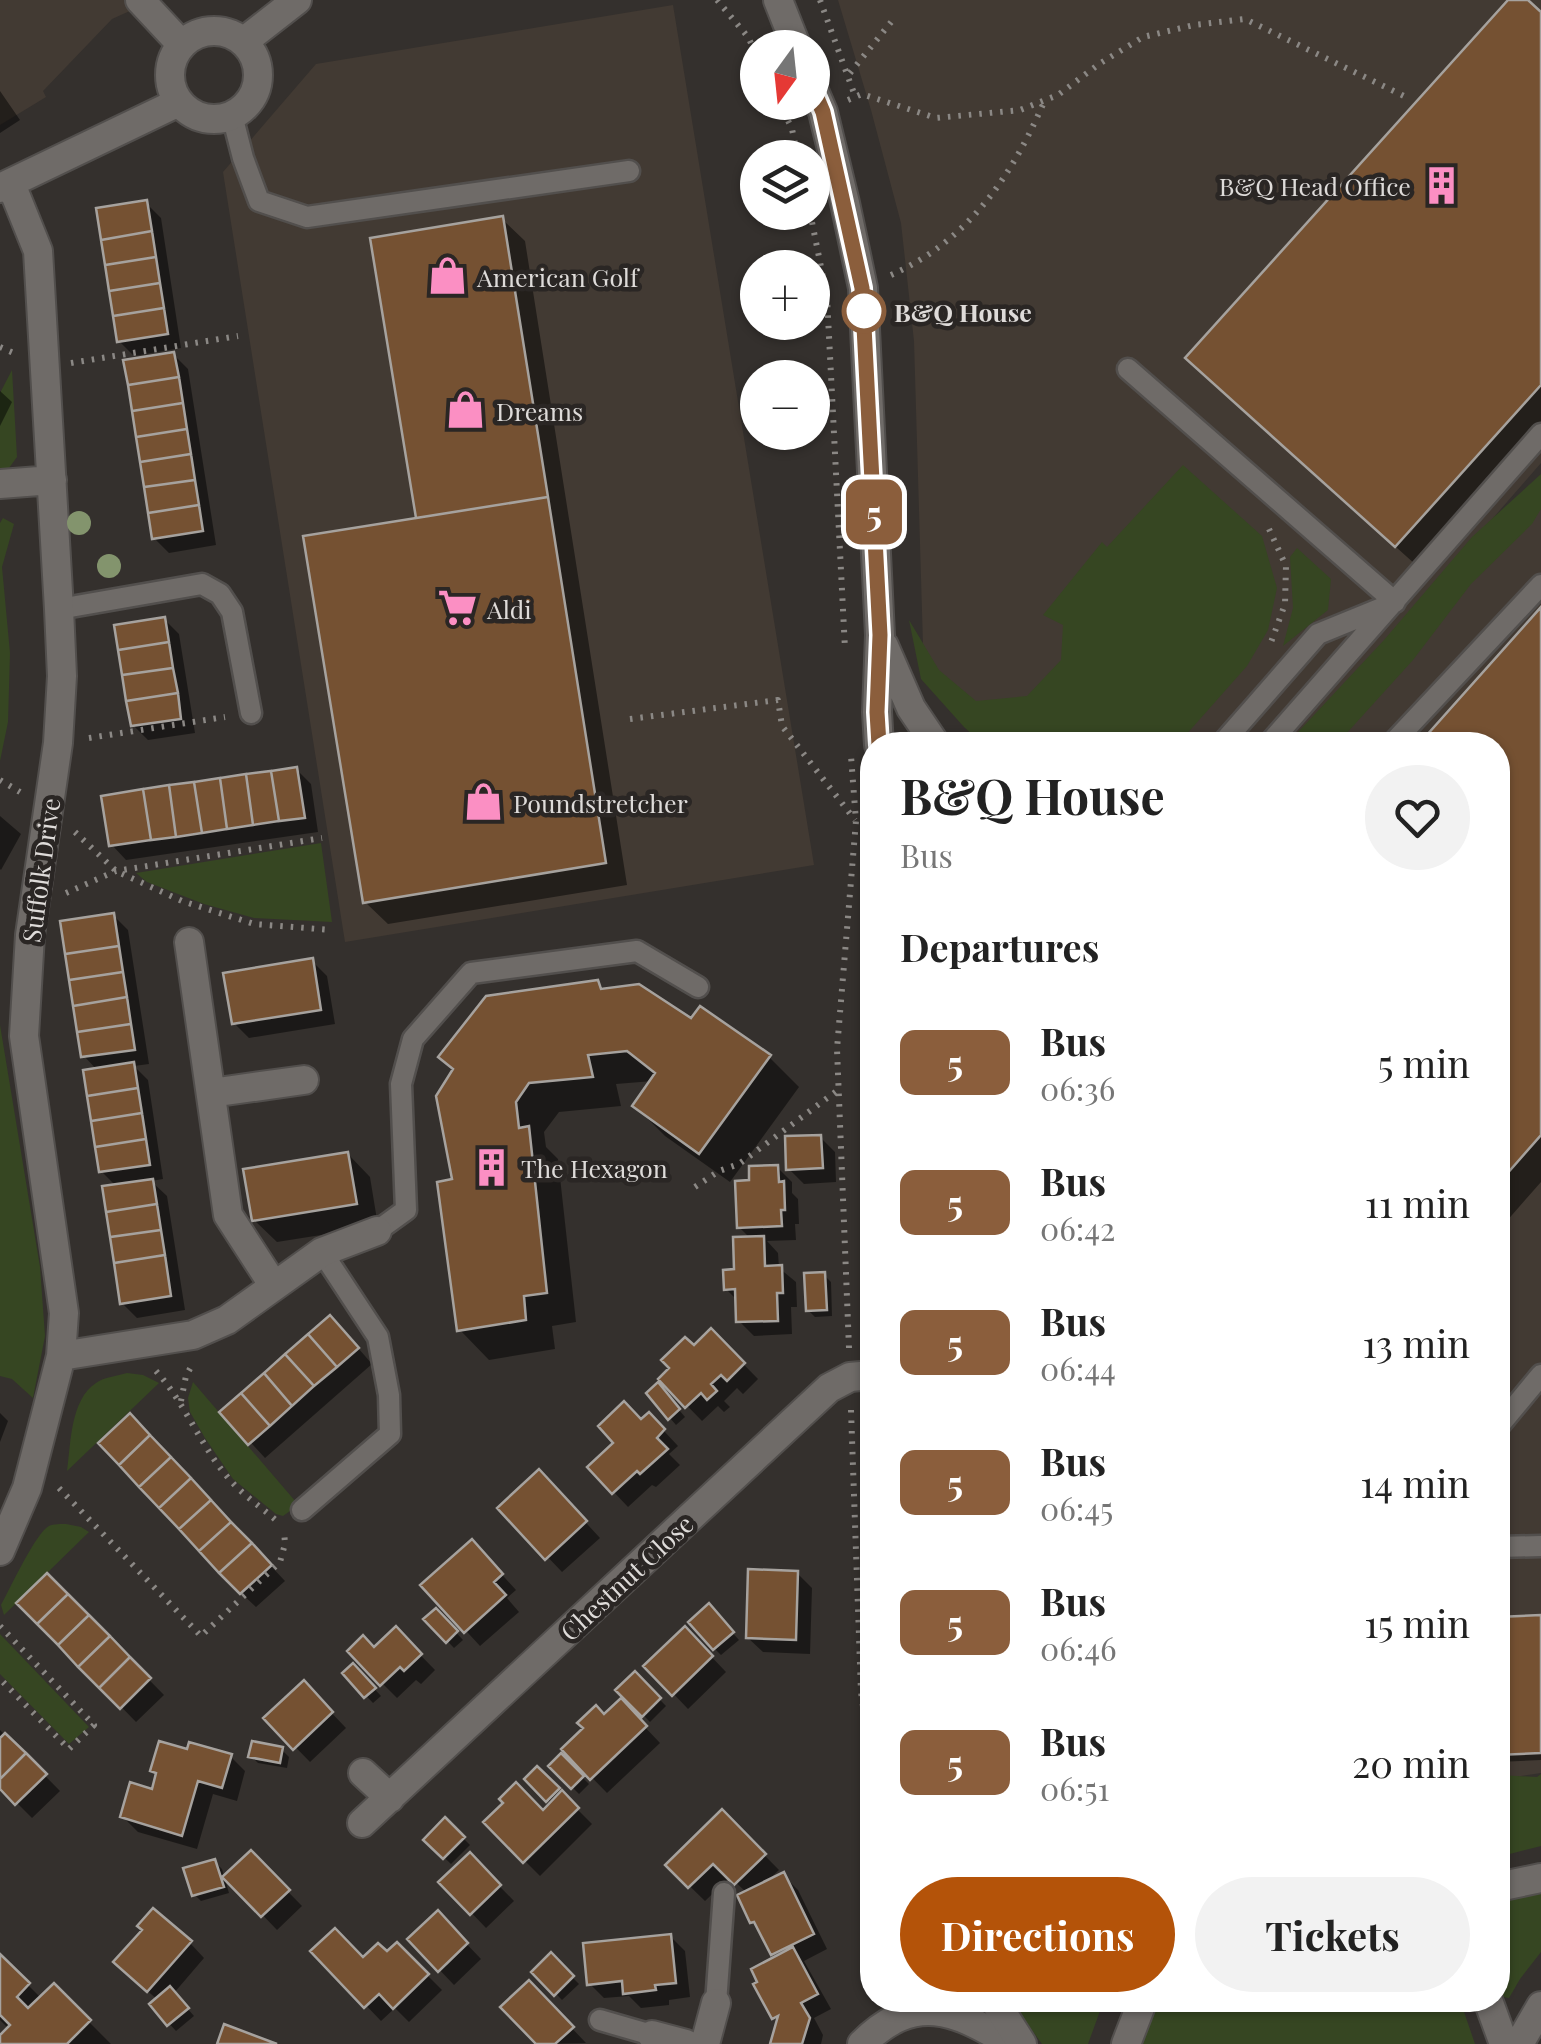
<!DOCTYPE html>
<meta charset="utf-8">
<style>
:root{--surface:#fff;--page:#f2f2f2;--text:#222;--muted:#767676;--accent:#b45309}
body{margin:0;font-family:"Playfair Display",serif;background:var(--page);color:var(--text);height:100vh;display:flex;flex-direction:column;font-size:38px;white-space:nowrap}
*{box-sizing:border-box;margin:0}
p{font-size:32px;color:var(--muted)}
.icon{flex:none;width:55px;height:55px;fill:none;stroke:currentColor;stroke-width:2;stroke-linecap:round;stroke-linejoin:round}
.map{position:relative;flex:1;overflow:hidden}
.details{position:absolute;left:860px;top:732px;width:650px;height:1280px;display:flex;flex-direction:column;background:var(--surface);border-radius:40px;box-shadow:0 2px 8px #0004}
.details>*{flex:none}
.badge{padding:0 20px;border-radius:15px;font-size:35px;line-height:65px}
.needle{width:65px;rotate:195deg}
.buttons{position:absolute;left:740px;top:30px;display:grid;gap:20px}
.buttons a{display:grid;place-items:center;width:90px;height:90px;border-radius:50%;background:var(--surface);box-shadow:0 2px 8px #0004;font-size:50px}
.map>.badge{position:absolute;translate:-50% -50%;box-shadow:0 0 0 5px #fff}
h2{padding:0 40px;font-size:38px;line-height:90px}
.round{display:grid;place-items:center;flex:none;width:105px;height:105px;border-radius:52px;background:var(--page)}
.head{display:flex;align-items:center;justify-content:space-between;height:170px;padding:0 40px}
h1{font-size:48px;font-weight:700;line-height:75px}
.cta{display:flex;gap:20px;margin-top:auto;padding:20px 40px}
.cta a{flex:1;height:115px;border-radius:60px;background:var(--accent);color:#fff;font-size:40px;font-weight:700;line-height:115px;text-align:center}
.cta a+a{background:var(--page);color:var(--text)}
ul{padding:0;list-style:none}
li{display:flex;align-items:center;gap:30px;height:140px;padding:0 40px}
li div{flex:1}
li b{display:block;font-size:38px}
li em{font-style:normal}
li .badge{min-width:110px;font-weight:700;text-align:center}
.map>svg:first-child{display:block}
.built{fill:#423a33}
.green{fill:#364622}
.shadow{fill:#0007}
.building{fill:#755132;stroke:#a6a29e;stroke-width:2.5}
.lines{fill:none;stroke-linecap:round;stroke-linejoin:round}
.service-casing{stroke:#524f4d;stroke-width:25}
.minor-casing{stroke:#524f4d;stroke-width:32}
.tertiary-casing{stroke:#524f4d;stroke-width:32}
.path{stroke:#8b8885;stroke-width:6;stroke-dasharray:2.5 8;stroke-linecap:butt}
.service{stroke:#6f6b68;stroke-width:20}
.minor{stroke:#6f6b68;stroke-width:28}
.tertiary{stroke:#6f6b68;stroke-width:28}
.tree{fill:#83946d}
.line-casing{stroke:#fff;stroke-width:22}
.line{stroke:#8b5e3c;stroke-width:15}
.stop-dot{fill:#fff;stroke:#8b5e3c;stroke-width:5}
.labels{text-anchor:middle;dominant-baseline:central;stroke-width:9;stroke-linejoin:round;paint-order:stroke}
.poi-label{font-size:25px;fill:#dedbd9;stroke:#2a2624;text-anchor:start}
.stop-label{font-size:25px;font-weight:bold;fill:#dedbd9;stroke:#2a2624;text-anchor:start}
.street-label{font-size:25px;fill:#dedbd9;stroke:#2a2624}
</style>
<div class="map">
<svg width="1541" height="2044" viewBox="0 0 1541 2044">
<rect width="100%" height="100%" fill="#34302d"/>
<path class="built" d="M0,0H154L112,19L43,91L46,97L0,125Z
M838,0H1541V463L1295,745H991L924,679L914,341L901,223L871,110Z
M673,5L814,865L345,942L223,172L316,64Z
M1541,498V1773L1507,1778L1498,1777V745H1319Z"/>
<path class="green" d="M12,370L17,457L9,468L0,473V393Z
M1183,465L1262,536L1277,588L1268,630L1247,666L1177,745H984L964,727L921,679L909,620L939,670L976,701L1027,696L1061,660L1063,625L1043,615L1102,542L1107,547Z
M1541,474V509L1532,524L1471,584L1413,660L1336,745H1286L1384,640L1472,537Z
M3,518L14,524L2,567L10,653L8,722L0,761V523Z
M1297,548L1331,579L1328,610L1283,646L1293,608L1290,557Z
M321,843L332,922L254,918L204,904L147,882L136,873Z
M0,1025L40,1267L45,1336L33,1398L12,1379L0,1376Z
M127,1373L143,1375L159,1383L67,1471C71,1444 70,1400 96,1383C104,1377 117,1376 127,1373Z
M193,1382L296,1502L290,1511L283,1516L276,1514L233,1479L205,1438L190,1412L188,1398Z
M66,1524L81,1527L89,1532L4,1615L1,1605C10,1589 36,1532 49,1526C53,1524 62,1524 66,1524Z
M0,1634L89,1727L69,1744L0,1674Z
M1541,1774V1846L1498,1857V1775L1537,1777Z
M1541,1885V1952L1520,1979L1509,1998L1503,1997L1498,1983V1897Z
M1010,2000H1104L1088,2044H1042Z
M1153,2000H1460L1475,2044H1134Z"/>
<path class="shadow" d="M1512,0H1524L1541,15V448L1426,574L1218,387Z
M0,91L20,120L0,133Z
M146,203L161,218L181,348L134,356L119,341Z
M502,219L525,241L627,885L388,924L365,902L418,520L373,240Z
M174,355L188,369L216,545L169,553L154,538Z
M0,391L12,402L0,426Z
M1541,611V1182L1498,1231V745H1421Z
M164,619L179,634L195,733L148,740L133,725Z
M296,769L311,784L318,832L126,860L112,845Z
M0,816L21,834L1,870L0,869Z
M113,915L128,930L149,1064L134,1066L148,1080L163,1179L151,1181L167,1196L185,1310L137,1318L122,1303L117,1187L101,1171L98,1071L84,1056Z
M312,961L327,976L335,1024L249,1038L234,1023Z
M597,982L606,991L691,1022L769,1057L799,1087L730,1182L665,1136L635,1106L653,1081L616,1084L621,1106L559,1112L544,1132L546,1147L558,1159L576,1322L552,1326L555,1349L489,1360L460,1330L454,1181L455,1071L441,1057Z
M820,1137L835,1152L836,1182L804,1184L789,1169Z
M348,1154L370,1177L378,1226L277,1242L254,1220Z
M777,1167L792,1182V1193L798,1199L799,1224H795L796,1240L767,1241L778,1253L779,1268L796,1282L797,1307H791L792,1334L754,1336L739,1321L738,1301L726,1289L737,1271L751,1239L739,1227L752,1183Z
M824,1275L831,1282L832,1316L815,1317L808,1310Z
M711,1331L758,1379L743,1394L737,1388L724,1401L730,1407L724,1412L718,1406L702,1421L661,1379Z
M345,1333L372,1364L265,1458L223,1412Z
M664,1392L685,1417L676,1425L649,1394Z
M0,1413L8,1421L0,1442Z
M649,1415L678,1446L669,1454L680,1465L656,1487L652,1485L628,1507L590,1467Z
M145,1432L285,1581L256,1607L241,1593Z
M553,1487L600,1538L562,1572L501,1508Z
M486,1557L516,1590L507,1598L519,1612L480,1646L424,1585Z
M797,1573L812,1588L810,1654L763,1652L748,1638Z
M47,1576L164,1695L136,1722L20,1603Z
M709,1607L739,1640L721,1655L714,1648Z
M436,1611L463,1640L454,1648L427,1620Z
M1541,1617V1760L1498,1762V1619Z
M685,1629L726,1672L688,1709L647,1666Z
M396,1630L435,1670L421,1684L416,1680L397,1698L350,1651L374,1650Z
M353,1666L381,1696L373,1703L345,1674Z
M635,1674L666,1706L650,1722L619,1690Z
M304,1684L346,1728L310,1762L267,1718Z
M621,1702L660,1743L607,1793L564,1749Z
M0,1730L60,1791L32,1818L0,1786Z
M282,1750L289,1757L287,1768L258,1763L251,1756Z
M189,1752L230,1756L245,1771L237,1801L213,1794L197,1849L138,1832L123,1817L153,1792L158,1775L153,1771Z
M561,1756L589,1784L579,1794L551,1766Z
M537,1769L592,1824L540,1876L486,1822L543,1813L552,1804L527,1779Z
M722,1812L779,1870L766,1882L783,1875L798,1890L827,1949L804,1961L831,2009L814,2018L823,2035L821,2044H772L778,2022L774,2017L777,1958L761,1930L752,1921L747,1893L730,1877L705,1901L668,1865Z
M445,1820L470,1845L451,1864L426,1840Z
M251,1854L302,1906L277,1930L226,1877Z
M470,1856L514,1901L486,1928L442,1882Z
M215,1862L222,1869L229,1893L201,1901L194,1894Z
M438,1914L481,1959L454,1985L411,1940Z
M670,1936L685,1951L690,1997L669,2000V2005L641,2008L629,1996L604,1998L590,1984Z
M190,1943L204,1958L174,1993L194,2016L176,2031L152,2005L158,2000L131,1977Z
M397,1945L442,1990L409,2022L395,2008L381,2021L314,1951L363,1960L387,1955Z
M551,1956L579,1984L562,2000L535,1972Z
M0,1957L42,1999L54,1987L111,2044H0V2038L9,2029L0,2020Z
M529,1983L586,2043L540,2044Z"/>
<path class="building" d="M1508,0H1528L1541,12V385L1395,547L1185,358Z
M147,200L152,231L101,240L96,208Z
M503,216L548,497L416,518L370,238Z
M152,231L156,257L105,265L101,240Z
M156,257L160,283L109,291L105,265Z
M160,283L164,308L113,316L109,291Z
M164,308L168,334L117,342L113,316Z
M174,352L179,377L128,385L123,360Z
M179,377L183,403L132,411L128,385Z
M183,403L187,429L136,437L132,411Z
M187,429L191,454L140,462L136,437Z
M191,454L195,480L144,487L140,462Z
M195,480L199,505L148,513L144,487Z
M548,497L606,863L363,903L303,536Z
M199,505L203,531L152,539L148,513Z
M1541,607V1135L1498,1184V745H1418Z
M165,617L169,642L118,650L114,625Z
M169,642L173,668L122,675L118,650Z
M173,668L178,693L126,701L122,675Z
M178,693L181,719L131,726L126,701Z
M297,767L305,818L279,821L271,771Z
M271,771L279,821L253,825L246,774Z
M246,774L253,825L227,829L220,778Z
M220,778L227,829L202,833L194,782Z
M194,782L202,833L176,837L169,785Z
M169,785L176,837L151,840L143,789Z
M143,789L151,840L109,846L101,796Z
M114,913L119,946L65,954L60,921Z
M119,946L123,972L69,980L65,954Z
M313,958L321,1010L232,1024L223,973Z
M123,972L127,997L73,1006L69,980Z
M598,980L601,989L639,984L691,1018L700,1006L771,1055L699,1154L632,1106L655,1073L627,1051L588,1055L593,1077L529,1083L516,1102L519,1128L529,1126L547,1293L524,1296L526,1320L457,1331L437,1182L452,1179L436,1096L453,1069L438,1057L486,996Z
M127,997L131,1024L77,1032L73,1006Z
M131,1024L135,1050L81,1057L77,1032Z
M134,1062L138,1088L87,1096L83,1070Z
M138,1088L142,1113L91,1121L87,1096Z
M142,1113L146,1139L95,1147L91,1121Z
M821,1135L823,1168L786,1170L785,1136Z
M146,1139L150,1165L99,1172L95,1147Z
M348,1152L357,1204L252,1221L243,1169Z
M778,1165L779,1182L784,1181L785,1210H781L782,1226L737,1228L735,1181L749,1180V1166Z
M153,1179L157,1204L106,1212L102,1186Z
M157,1204L161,1230L110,1237L106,1212Z
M161,1230L165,1255L114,1263L110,1237Z
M764,1236L765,1266L782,1265L783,1293H777L778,1321L736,1322L735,1289L724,1290L723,1270L734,1269L733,1237Z
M165,1255L171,1296L120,1304L114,1263Z
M825,1272L827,1310L806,1311L804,1273Z
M330,1315L359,1348L337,1367L308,1334Z
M711,1328L745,1363L727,1381L721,1375L711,1384L717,1391L707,1400L701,1393L685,1408L658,1379L669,1368L661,1360L685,1337L694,1345Z
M308,1334L337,1367L314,1386L285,1354Z
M285,1354L314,1386L292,1406L264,1373Z
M264,1373L292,1406L270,1426L241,1393Z
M658,1382L680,1409L668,1420L646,1393Z
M241,1393L270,1426L248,1445L219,1412Z
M624,1401L641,1419L649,1412L665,1429L657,1438L668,1449L640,1474L637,1471L612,1494L587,1467L613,1443L598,1426Z
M130,1413L150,1435L119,1465L98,1443Z
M150,1435L171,1457L139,1487L119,1465Z
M171,1457L191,1478L159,1508L139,1487Z
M539,1469L587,1521L545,1560L497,1508Z
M191,1478L211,1500L179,1529L159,1508Z
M211,1500L231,1522L199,1551L179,1529Z
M231,1522L252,1543L219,1573L199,1551Z
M472,1539L503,1574L494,1582L506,1595L464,1633L420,1585Z
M252,1543L272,1565L240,1594L219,1573Z
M748,1569L798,1571L796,1640L746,1638Z
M47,1573L68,1594L37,1624L16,1603Z
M68,1594L89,1615L58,1645L37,1624Z
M709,1603L734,1632L713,1650L688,1622Z
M436,1608L458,1631L446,1643L423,1619Z
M89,1615L110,1636L78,1667L58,1645Z
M1541,1615V1753L1498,1755V1617Z
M396,1626L422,1654L404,1671L400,1667L380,1686L347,1651L363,1635L374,1647Z
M685,1626L713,1656L672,1696L643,1666Z
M110,1636L130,1657L99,1688L78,1667Z
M130,1657L151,1678L120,1709L99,1688Z
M353,1663L376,1688L364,1698L342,1673Z
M635,1671L661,1698L642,1717L615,1690Z
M304,1680L333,1712L293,1750L263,1718Z
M621,1698L647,1726L590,1780L561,1749L583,1728L577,1723L596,1705L604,1714Z
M5,1733L26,1753L0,1779V1738Z
M159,1741L187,1749L189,1742L232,1754L222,1788L198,1781L182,1836L120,1817L130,1782L152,1789L156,1773L150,1771Z
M252,1741L283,1747L280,1763L248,1757Z
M26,1753L47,1774L15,1805L0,1789V1779Z
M561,1753L584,1776L571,1789L548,1766Z
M537,1766L560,1788L546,1802L524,1779Z
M516,1782L543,1810L562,1790L579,1808L523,1863L483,1822L503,1803L499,1799Z
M722,1809L766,1854L734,1885L713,1864L688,1888L665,1865Z
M445,1817L465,1837L443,1859L423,1840Z
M251,1850L290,1890L261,1917L222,1877Z
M470,1852L501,1885L470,1915L438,1882Z
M215,1859L224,1887L192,1896L183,1868Z
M784,1872L814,1934L771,1955L754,1922L750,1923L737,1895Z
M153,1908L192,1941L147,1992L113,1962L142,1930L137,1926Z
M438,1910L468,1943L438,1972L407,1939Z
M335,1928L363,1957L378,1943L387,1951L397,1942L429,1974L393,2009L379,1994L364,2008L310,1951Z
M671,1934L676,1983L655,1985L656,1990L623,1994L622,1981L587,1985L583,1943Z
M793,1947L818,1994L801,2003L810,2018L802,2044H770L778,2016L772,2019L753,1984L757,1982L751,1969Z
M551,1952L574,1976L554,1996L531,1972Z
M0,1954L30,1983L17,1997L28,2008L54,1983L91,2020L67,2044H0V2035L10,2025L0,2015Z
M529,1980L574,2027L555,2044H536L500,2007Z
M170,1986L189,2008L167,2026L149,2004Z
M224,2024L277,2044H217Z"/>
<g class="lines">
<defs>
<path id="service" d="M232,115L243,158L259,201L307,217L629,171
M1128,369L1395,602
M59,609L202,584L220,594L232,612L251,713
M1221,745L1318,634L1389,605
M1268,745L1541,434
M1391,745L1541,585
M377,1231L406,1210L401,1084L413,1039L471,973L637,951L698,987
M1498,1427L1541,1375
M302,1510L390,1434L389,1395L378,1337L322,1252
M1498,1547L1541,1546
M716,2003L724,1893
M600,2020L652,2035"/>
<path id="minor" d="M140,0L182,45
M170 75a44 44 0 1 1 88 0a44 44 0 1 1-88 0Z
M243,42L297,0
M0,188L179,102
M0,484L52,480
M189,942L228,1215L274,1286
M211,1093L304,1080
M61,1356L193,1335L227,1320L322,1252L377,1231
M0,1551L27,1488L61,1356L64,1313L24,1036L30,935L58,743L62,676L59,609L38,251L11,184
M363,1773L390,1798
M362,1823L829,1388L850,1377L872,1375
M652,2035L686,2044
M705,2044L716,2003
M862,2044C914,1992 955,2009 1011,2044"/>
<path id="tertiary" d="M778,0L797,48
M812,86L823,112L845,203L863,288L880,635L877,712L879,745
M884,646L911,708L936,745
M1498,1887L1541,1878
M994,2000L1022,2044
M1488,2000L1504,2044
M1126,2044L1143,2000
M1519,2044L1541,2006"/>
</defs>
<use href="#service" class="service-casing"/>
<use href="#minor" class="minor-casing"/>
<use href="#tertiary" class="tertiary-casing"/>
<path class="path" d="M717,0L748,37L758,58
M820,0L855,96
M850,73L896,16
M848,100L862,94L936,118L1020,110L1058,95L1099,64L1143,37L1194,25L1245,19L1406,97
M779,102L792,129L798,158
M810,212L827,297L845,649
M891,275C968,241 1012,176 1044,102
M0,347L16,354
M71,363L238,336
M1269,529L1286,566L1285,604L1270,645
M630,719L778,700L782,726L855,820
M89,738L225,717
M0,780L20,792
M75,832L116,871L182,901L254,924L332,930
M66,893L116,871L322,838
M695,1187L719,1171L739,1164L838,1090
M849,1348L837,1049L856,821L851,756
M156,1371C186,1404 201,1448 231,1481C245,1497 264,1509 279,1523
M181,1401L186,1376L192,1365
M851,1410L861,1692L872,1773
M59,1488L201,1636L280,1562L285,1544L284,1530
M0,1626L94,1725L69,1749L0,1679"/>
<use href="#service" class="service"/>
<use href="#minor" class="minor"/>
<use href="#tertiary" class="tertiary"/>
</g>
<g class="tree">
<circle cx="79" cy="523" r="12"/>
<circle cx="109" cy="566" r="12"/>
</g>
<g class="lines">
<defs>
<path id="line" d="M812,86L823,112L862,288L880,635L877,712L879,745"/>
</defs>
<use href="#line" class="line-casing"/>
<use href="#line" class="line"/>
</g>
<defs>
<symbol id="building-bare" viewBox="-9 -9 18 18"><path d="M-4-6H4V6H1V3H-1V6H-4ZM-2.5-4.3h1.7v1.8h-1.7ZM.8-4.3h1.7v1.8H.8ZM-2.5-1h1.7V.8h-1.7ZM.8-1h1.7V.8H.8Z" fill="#fb8fc3" stroke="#2a2624" stroke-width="2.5" paint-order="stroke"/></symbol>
<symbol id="shop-bare" viewBox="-9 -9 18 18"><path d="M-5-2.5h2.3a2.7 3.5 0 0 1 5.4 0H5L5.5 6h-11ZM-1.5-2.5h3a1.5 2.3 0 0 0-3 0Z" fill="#fb8fc3" stroke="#2a2624" stroke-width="2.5" paint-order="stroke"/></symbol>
<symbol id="supermarket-bare" viewBox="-9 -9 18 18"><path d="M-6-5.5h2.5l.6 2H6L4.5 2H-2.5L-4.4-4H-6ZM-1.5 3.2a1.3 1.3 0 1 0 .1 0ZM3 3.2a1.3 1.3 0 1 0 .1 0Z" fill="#fb8fc3" stroke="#2a2624" stroke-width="2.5" paint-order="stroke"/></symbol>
</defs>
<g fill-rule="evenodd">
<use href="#building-bare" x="1414" y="158" width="55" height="55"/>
<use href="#shop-bare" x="420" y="248" width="55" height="55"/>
<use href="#shop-bare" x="438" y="382" width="55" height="55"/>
<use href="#supermarket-bare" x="430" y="580" width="55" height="55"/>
<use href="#shop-bare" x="456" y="774" width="55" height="55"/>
<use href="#building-bare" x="464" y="1140" width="55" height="55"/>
</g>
<circle class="stop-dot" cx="864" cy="311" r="20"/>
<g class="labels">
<g class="poi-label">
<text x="1411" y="185" text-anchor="end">B&amp;Q Head Office</text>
<text x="477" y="276">American Golf</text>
<text x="496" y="410">Dreams</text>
<text x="487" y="608">Aldi</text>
<text x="513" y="802">Poundstretcher</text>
<text x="521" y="1167">The Hexagon</text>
</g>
<g class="stop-label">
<text x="894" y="311">B&amp;Q House</text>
</g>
<g class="street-label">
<text transform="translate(40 870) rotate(-82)">Suffolk Drive</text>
<text transform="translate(626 1577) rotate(-43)">Chestnut Close</text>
</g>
</g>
</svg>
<div class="buttons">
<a><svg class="needle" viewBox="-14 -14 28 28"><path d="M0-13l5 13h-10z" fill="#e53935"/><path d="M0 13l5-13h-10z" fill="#767676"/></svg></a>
<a><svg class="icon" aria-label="layers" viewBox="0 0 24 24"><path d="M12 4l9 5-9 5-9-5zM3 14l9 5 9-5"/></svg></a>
<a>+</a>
<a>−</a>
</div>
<b class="badge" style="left:874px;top:512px;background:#8b5e3c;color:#fff">5</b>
<section class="details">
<div class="head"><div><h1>B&amp;Q House</h1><p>Bus</p></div><a class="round"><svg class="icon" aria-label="heart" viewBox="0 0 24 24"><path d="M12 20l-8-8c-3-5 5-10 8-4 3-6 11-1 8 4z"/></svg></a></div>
<h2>Departures</h2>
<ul>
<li><span class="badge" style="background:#8b5e3c;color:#fff">5</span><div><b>Bus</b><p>06:36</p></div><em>5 min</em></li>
<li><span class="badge" style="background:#8b5e3c;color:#fff">5</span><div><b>Bus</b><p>06:42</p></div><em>11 min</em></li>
<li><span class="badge" style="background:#8b5e3c;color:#fff">5</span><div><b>Bus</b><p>06:44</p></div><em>13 min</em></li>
<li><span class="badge" style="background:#8b5e3c;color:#fff">5</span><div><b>Bus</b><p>06:45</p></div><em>14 min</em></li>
<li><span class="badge" style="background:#8b5e3c;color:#fff">5</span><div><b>Bus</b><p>06:46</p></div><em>15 min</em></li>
<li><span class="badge" style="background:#8b5e3c;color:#fff">5</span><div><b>Bus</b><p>06:51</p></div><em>20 min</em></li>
</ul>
<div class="cta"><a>Directions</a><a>Tickets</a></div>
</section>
</div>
